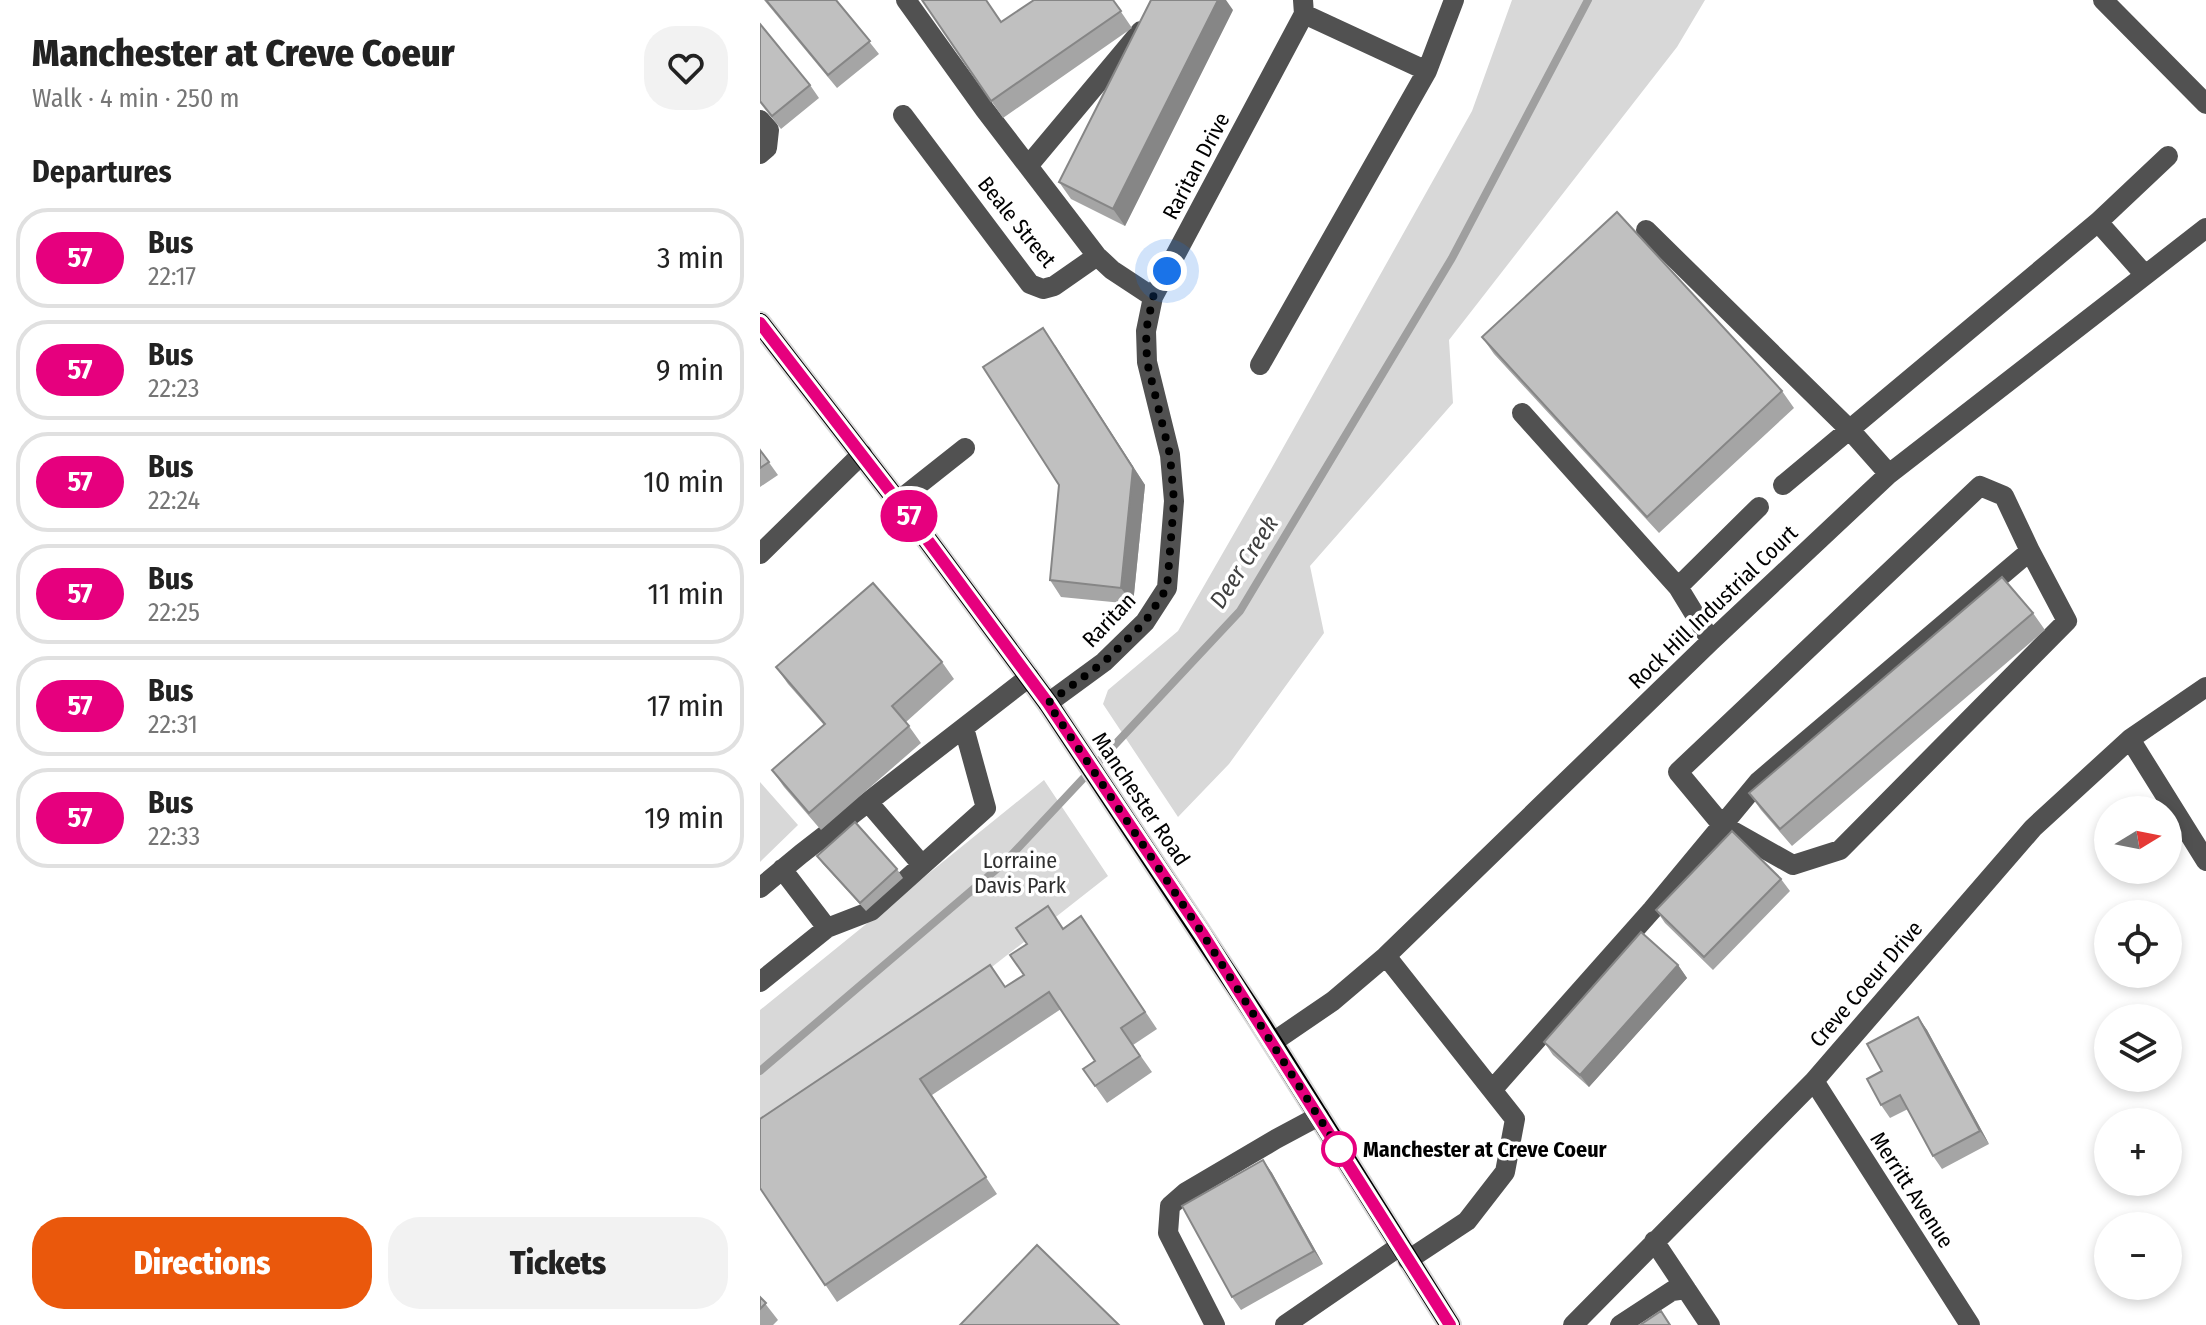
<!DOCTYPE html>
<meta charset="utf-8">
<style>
:root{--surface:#fff;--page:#f2f2f2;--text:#222;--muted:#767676;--line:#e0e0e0;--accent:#ea580c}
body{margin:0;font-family:"Fira Sans Condensed",sans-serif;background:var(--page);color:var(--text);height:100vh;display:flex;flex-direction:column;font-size:30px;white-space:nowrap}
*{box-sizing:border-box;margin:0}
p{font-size:26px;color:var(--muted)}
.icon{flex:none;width:44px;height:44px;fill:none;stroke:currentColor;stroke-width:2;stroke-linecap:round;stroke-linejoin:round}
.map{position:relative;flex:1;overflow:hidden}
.sheet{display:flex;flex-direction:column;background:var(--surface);width:760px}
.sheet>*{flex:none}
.badge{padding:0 16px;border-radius:26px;font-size:28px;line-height:52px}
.needle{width:52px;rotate:80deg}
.controls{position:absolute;left:1334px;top:796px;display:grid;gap:16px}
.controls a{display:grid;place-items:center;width:88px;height:88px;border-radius:50%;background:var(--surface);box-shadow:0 4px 12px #0003;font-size:40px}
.you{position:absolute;width:40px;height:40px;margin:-20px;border:6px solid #fff;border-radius:50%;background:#1a73e8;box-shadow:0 0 0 12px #1a73e833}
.map>.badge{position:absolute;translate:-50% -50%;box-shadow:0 0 0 4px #fff}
h2{padding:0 32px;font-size:30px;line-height:72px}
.round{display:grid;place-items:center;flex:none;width:84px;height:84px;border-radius:32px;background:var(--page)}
.head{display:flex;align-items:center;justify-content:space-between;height:136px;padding:0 32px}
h1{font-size:38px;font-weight:800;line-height:60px}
.primary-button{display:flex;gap:16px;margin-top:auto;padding:16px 32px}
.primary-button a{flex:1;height:92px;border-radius:32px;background:var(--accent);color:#fff;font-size:32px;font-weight:800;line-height:92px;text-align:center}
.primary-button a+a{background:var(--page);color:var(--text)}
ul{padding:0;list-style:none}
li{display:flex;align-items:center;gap:24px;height:100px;margin:0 16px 12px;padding:0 16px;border:4px solid var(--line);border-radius:32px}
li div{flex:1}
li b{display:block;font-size:30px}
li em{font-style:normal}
li .badge{min-width:88px;font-weight:700;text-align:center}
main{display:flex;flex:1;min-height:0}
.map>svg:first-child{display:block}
.green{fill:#d8d8d8}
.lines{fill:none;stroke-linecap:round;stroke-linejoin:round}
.stream{stroke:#9f9f9f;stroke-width:8}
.major-casing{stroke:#dbdbdb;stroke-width:24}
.minor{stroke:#515151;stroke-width:20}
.major{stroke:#000;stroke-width:20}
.wall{fill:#a5a5a5}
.shaded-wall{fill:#868686}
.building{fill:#c0c0c0;stroke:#868686;stroke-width:2}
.line-casing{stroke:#fff;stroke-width:18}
.line{stroke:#e6007e;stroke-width:12}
.walk{stroke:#000;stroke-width:8;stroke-dasharray:0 14.4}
.stop-dot{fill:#fff;stroke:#e6007e;stroke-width:4}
.labels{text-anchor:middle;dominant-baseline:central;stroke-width:7;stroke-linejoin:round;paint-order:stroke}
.street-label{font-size:22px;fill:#000;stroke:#fff}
.park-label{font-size:22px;fill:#2f2f2f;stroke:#fff}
.stop-label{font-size:22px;font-weight:bold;fill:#000;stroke:#fff;text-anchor:start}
.water-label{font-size:24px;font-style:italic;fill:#404040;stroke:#fff}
</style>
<main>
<section class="sheet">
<div class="head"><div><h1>Manchester at Creve Coeur</h1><p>Walk · 4 min · 250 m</p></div><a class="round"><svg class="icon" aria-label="heart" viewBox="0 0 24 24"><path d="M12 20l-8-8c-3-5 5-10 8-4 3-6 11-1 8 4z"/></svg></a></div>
<h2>Departures</h2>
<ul>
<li><span class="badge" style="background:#e6007e;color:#fff">57</span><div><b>Bus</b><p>22:17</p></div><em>3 min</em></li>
<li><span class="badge" style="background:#e6007e;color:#fff">57</span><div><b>Bus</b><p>22:23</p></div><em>9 min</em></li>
<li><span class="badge" style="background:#e6007e;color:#fff">57</span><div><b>Bus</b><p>22:24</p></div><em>10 min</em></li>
<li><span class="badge" style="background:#e6007e;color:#fff">57</span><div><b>Bus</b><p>22:25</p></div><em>11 min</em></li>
<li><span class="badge" style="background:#e6007e;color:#fff">57</span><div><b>Bus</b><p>22:31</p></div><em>17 min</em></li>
<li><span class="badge" style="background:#e6007e;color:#fff">57</span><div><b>Bus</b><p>22:33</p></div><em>19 min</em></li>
</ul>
<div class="primary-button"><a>Directions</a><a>Tickets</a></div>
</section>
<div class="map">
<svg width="1446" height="1325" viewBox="0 0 1446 1325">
<rect width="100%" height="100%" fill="#fff"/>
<path class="green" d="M752,0H945L917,47L689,340L693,403L550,566L564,633L469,764L418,817L343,704L348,690L418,631L514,464L712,111Z
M284,780L348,876L0,1149V1010Z
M0,782L38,825L0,862Z"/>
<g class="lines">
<path class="stream" d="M0,1071L245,862L480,611L692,258L828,0"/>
<defs>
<path id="major" d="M0,323L166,538L288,703L501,1024L690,1325"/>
</defs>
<use href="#major" class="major-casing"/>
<path class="minor" d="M146,0L225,110L337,256
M1343,0L1446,104
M667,71L694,0
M143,115L270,284L283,289L294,286L337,256L352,270L393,297
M0,120L9,130L7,148L0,154
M268,166L381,31
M1338,222L1385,275
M886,230L1090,430L1129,474
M500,365L667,71L544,14
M762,413L918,587L951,641
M1023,485L1338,222L1408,156
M138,501L205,448
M0,554L102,454
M918,587L999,507
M288,703L344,662L385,622L407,588L414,501L410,455L387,362L386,331L393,297L544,14L543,0
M1370,739L1446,861
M108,802L162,865
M22,869L67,928
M0,888L41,854L269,677
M626,956L755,1119L745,1172L707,1221L648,1260
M0,982L67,928L111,911L226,808L204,728
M513,1042L573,1001L626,956L951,641L1129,474L1446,228
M1054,1081L1210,1325
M732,1090L892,910L999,781L1270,551L1244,496L1220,486L918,772L962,825L1033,865L1080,850L1307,621L1270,551
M894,1241L950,1325
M455,1325L408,1233L410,1206L426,1192L516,1139L559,1116
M525,1325L640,1246
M813,1325L1054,1081L1273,828L1370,739L1446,687
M860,1325L912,1291L926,1289"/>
<use href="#major" class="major"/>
</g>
<path class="wall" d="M4,0H76L119,54L77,88Z
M162,0L241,22L353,0L372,28L243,118Z
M473,10L365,226L311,199L299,182Z
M0,24L50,85L59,98L21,129L0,103Z
M722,337L1022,391L1034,408L899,533L734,354Z
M295,345L385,485L373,604L301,597L290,580L299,485Z
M0,450L18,475L0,487Z
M1273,613L1285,630L1032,846L1001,810L989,793Z
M182,662L194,679L146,722L161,743L61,830L24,787L12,770L64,725L28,684L16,667Z
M57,856L137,869L143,878L106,911L63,864Z
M1021,879L1030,891L953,970L905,923L896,910Z
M321,916L397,1029L373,1045L392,1072L347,1103L323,1069L335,1061L301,1009L172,1095L237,1194L77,1302L0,1188L245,987L264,975L303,928Z
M918,965L927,978L829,1087L793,1055L784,1042Z
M1158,1017L1167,1030L1229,1144L1182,1169L1173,1156L1148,1109L1130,1118L1121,1105L1122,1071Z
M503,1160L512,1173L563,1264L481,1310L472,1297Z
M0,1297L18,1320L13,1325H0Z"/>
<path class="shaded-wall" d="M458,0H466L473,10L365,226L353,209Z
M283,328L385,485L373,604L361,588Z
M918,965L927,978L829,1087L820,1075Z
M1158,1017L1167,1030L1229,1144L1220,1131Z
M503,1160L512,1173L563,1264L554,1251Z"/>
<path class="building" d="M6,0H76L110,41L68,75Z
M162,0H226L241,22L274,0H353L361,11L231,101Z
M391,0H458L353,209L299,182Z
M0,24L50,85L12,116L0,101Z
M857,212L1022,391L887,517L722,337Z
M283,328L373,468L361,588L290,580L299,485L223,367Z
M0,450L9,462L0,468Z
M1242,577L1273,613L1020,829L989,793Z
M113,583L182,662L132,706L149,726L49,813L12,770L65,724L16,667Z
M95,822L137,869L100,903L57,856Z
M972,831L1021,879L944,957L896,910Z
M288,906L303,929L321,916L385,1012L361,1028L380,1056L335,1086L323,1069L335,1061L289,992L160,1079L226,1177L65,1285L0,1188V1119L230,965L245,987L264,975L250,955L267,944L256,928Z
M881,932L918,965L820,1075L784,1042Z
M1158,1017L1220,1131L1173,1156L1140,1095L1121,1105L1107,1079L1122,1071L1107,1044Z
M503,1160L554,1251L472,1297L422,1206Z
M277,1245L359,1325H200Z
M0,1297L6,1303L0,1309Z
M901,1311L910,1325H880Z"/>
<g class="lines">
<defs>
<path id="line" d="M0,323L166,538L288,703L442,933L690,1325"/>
</defs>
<use href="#line" class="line-casing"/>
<use href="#line" class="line"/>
<path class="walk" d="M407,271L393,297L386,331L387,362L410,455L414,501L407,588L385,622L344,662L288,703L442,933L579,1149"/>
</g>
<circle class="stop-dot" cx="579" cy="1149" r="16"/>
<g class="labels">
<g class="street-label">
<text transform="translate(436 166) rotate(-62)">Raritan Drive</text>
<text transform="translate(257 222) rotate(51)">Beale Street</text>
<text transform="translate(953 607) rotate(-44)">Rock Hill Industrial Court</text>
<text transform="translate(349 620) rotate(-46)">Raritan</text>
<text transform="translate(381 799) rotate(56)">Manchester Road</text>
<text transform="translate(1106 984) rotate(-49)">Creve Coeur Drive</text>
<text transform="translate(1152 1190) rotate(57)">Merritt Avenue</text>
</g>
<g class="park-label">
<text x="260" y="860">Lorraine<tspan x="260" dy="25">Davis Park</tspan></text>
</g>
<g class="stop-label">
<text x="603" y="1149">Manchester at Creve Coeur</text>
</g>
<g class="water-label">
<text transform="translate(484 562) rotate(-57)">Deer Creek</text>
</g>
</g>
</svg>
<div class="controls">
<a><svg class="needle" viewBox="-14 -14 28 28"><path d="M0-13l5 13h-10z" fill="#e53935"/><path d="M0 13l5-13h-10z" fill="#767676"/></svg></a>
<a><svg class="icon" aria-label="locate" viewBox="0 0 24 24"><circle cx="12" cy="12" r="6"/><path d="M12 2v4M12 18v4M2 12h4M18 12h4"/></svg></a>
<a><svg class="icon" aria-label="layers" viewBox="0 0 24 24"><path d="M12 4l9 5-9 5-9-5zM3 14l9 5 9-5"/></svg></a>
<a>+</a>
<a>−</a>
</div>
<div class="you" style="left:407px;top:271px"></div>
<b class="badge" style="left:149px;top:516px;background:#e6007e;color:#fff">57</b>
</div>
</main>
